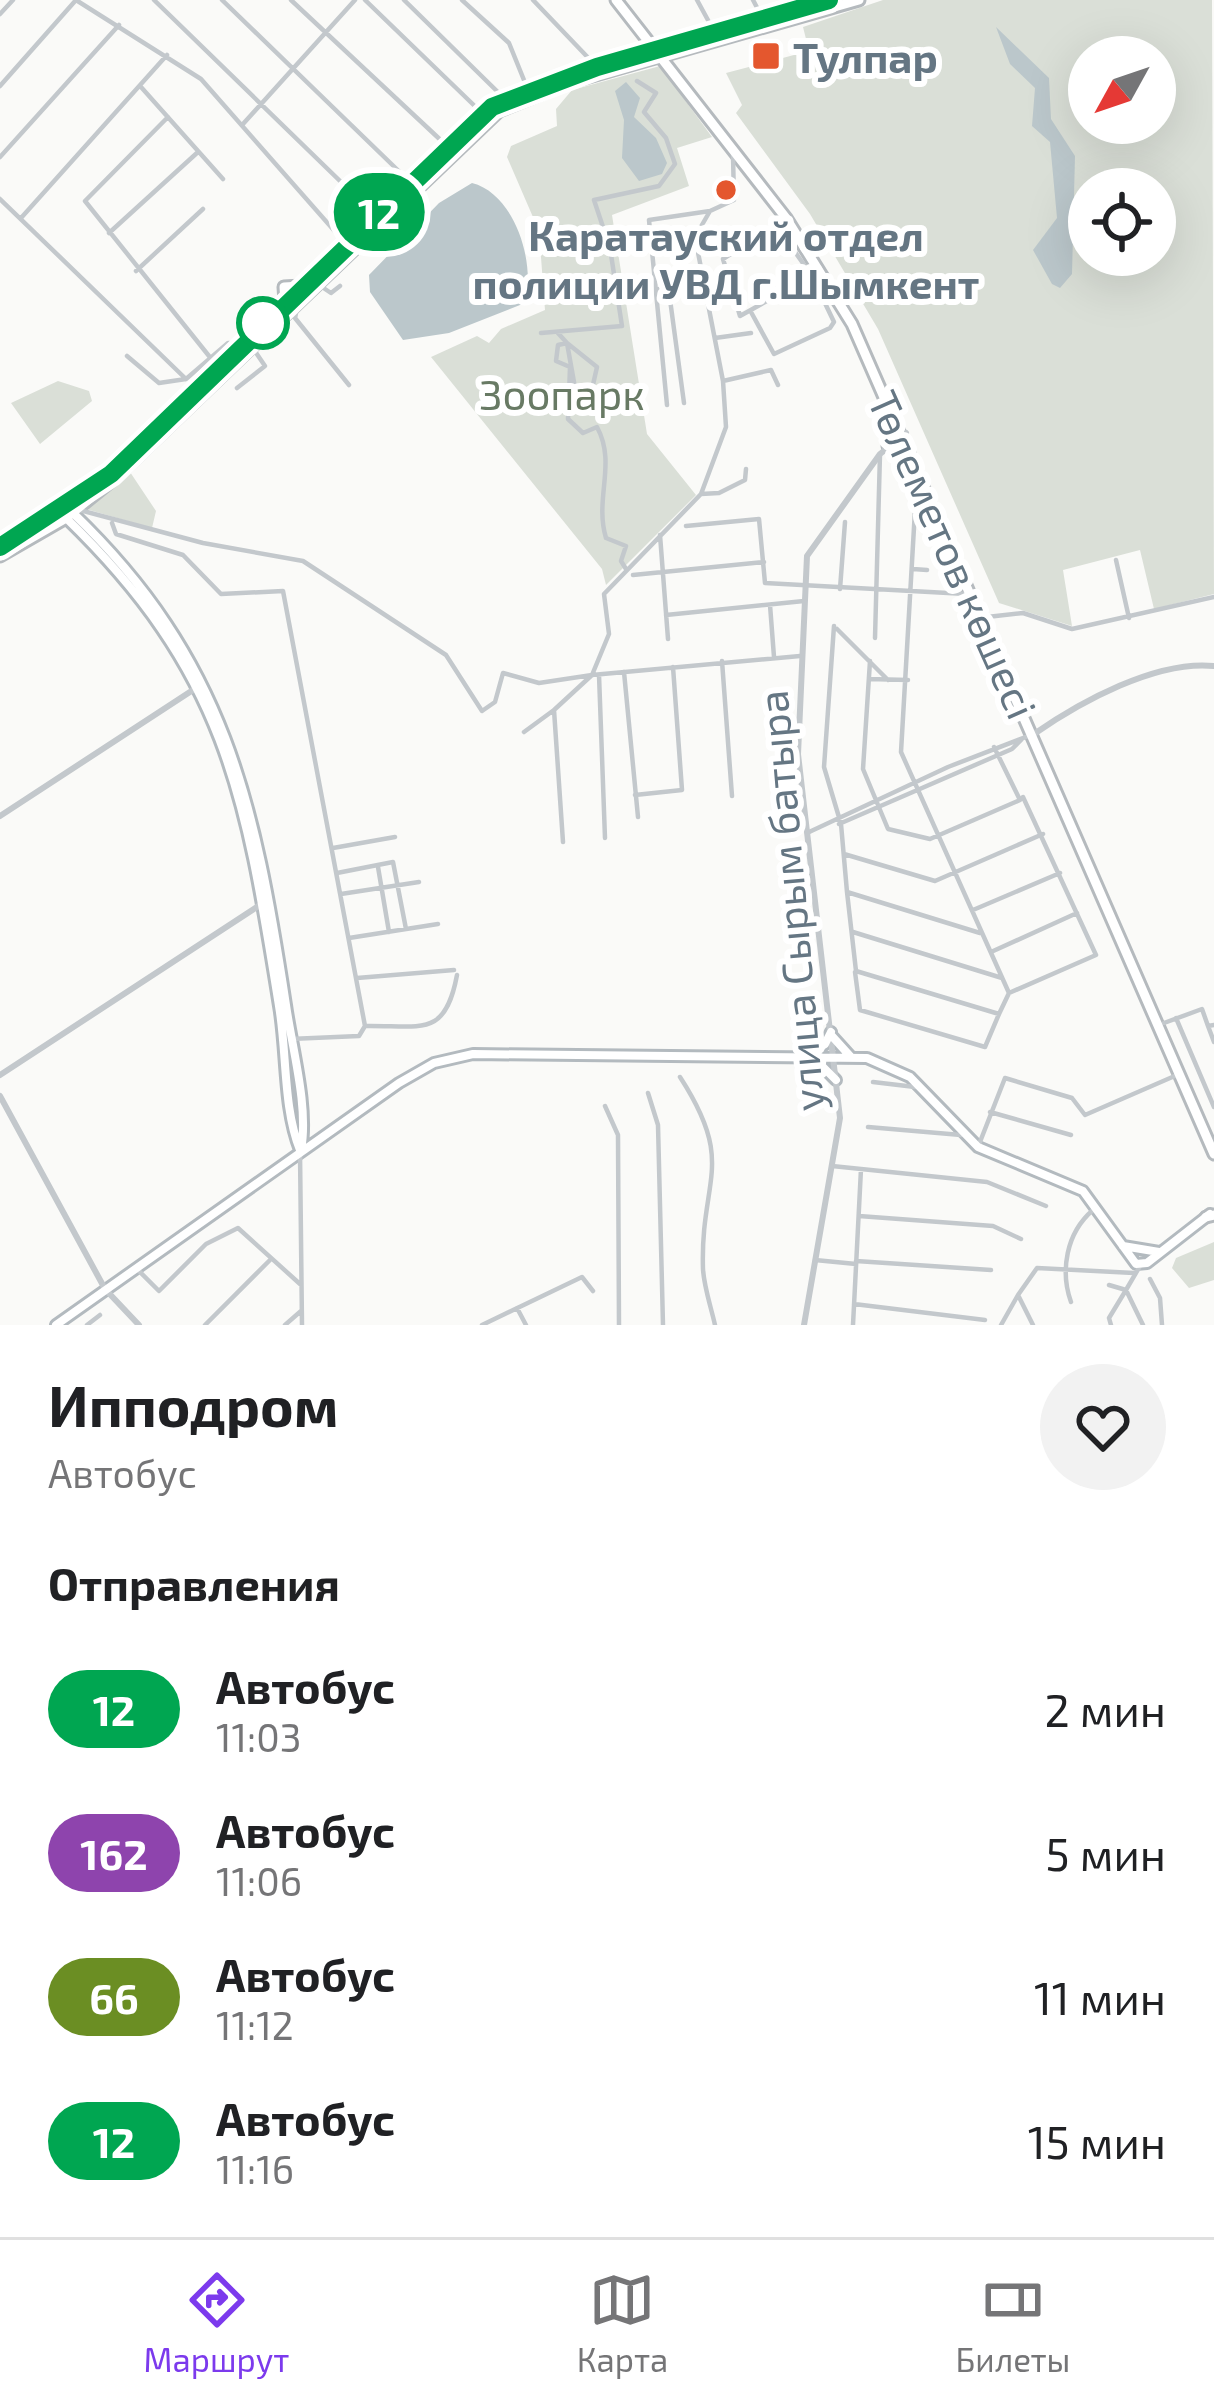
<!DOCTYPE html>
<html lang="ru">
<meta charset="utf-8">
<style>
:root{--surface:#fff;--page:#f2f2f2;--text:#202124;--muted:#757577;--line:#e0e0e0;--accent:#7c3aed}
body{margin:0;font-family:"Exo 2",sans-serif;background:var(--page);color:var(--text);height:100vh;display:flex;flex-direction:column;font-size:45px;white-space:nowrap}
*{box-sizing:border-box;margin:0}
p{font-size:39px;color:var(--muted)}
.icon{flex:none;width:66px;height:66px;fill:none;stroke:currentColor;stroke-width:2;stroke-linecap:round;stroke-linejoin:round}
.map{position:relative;height:1325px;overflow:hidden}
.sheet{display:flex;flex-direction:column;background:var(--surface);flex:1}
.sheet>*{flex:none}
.badge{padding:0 24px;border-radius:39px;font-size:42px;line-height:78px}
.needle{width:78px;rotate:230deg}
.fabs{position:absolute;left:1068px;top:36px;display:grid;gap:24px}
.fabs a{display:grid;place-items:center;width:108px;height:108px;border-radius:50%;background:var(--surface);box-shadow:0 12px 48px #0002;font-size:60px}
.map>.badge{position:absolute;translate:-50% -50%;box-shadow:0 0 0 6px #fff}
h2{padding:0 48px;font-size:45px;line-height:108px}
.round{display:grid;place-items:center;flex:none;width:126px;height:126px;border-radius:63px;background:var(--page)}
.overview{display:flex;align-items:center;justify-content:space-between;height:204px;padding:0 48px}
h1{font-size:57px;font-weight:700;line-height:90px}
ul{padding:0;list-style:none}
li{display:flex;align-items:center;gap:36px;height:144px;padding:0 48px}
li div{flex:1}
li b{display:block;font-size:45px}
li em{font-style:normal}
li .badge{min-width:132px;font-weight:700;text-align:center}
.tab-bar{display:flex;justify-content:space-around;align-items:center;height:168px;border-top:3px solid var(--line);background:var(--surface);font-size:33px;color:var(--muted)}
.tab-bar a{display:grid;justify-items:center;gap:6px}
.tab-bar .selected{color:var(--accent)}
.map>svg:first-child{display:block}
.green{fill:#dadfd7;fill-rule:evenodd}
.water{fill:#bbc7cb}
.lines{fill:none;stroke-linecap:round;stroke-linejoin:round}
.secondary-casing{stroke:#b3babf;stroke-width:14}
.primary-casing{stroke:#b5babe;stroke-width:15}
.minor{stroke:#c3c8cc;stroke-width:4.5}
.tertiary{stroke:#c3c8cc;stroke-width:6}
.secondary{stroke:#fff;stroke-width:8}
.primary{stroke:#fff;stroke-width:9}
.line-casing{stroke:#fff;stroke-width:27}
.line{stroke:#00a651;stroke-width:18}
.poi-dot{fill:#e4572e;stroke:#fff;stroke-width:4.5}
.stop-dot{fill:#fff;stroke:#00a651;stroke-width:6}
.labels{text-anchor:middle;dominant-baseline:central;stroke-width:12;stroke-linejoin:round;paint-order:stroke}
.poi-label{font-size:42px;font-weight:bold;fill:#657683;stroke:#fff;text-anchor:start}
.park-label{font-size:42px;fill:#687a64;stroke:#fff}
.street-label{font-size:42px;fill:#657683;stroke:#fff}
</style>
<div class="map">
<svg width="1214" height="1325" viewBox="0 0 1214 1325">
<rect width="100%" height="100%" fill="#fafaf8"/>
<path class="green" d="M883,0H1212L1214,594L1154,609L1140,550L1063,570L1072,626L999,603L878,329L810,214L736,113L742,105L726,73L809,51L803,27ZM1089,57H1155V123H1089ZM1089,189H1155V255H1089Z
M660,66L712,137L677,148L689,186L612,215L647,434L696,495L606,585L602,569L431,357L477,336L489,343L501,329L545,310L539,231L507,157L511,146L557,126L556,109L572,90Z
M58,381L89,391L92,401L40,444L11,403Z
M130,472L156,511L152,528L86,509Z
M1214,1242V1280L1189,1288L1172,1268L1176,1258Z"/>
<path class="water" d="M996,27L1049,78L1051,119L1075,156L1072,274L1060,288L1052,284L1033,250L1057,218L1050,142L1032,126L1035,88L1010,64Z
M626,82L640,98L634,117L656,138L667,163L662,174L639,181L622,158L624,120L615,91Z
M472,183C515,194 536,263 525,303L449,333L403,340L370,292L369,275L439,203Z"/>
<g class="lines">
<defs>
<path id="secondary" d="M73,513C226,660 255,802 286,1005C292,1048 309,1107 301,1150
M66,518C227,674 245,795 279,1006C287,1052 283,1108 300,1150
M831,1035L850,1056
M807,1055L825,1044L831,1032
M815,1059L836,1080
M1123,1246L1159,1252
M56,1325L399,1083L434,1063L473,1054L867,1058L910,1077L978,1147L1083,1191L1136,1264L1147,1263L1210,1214"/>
<path id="primary" d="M616,0L786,218L852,324L1214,1154
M386,205L475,120L520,93L829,0
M285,302L284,287L302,286
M893,421L888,446L909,452
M0,547L72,504L116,468
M0,556L66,518L115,478L499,111L571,82L859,0
M1206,1217L1214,1215"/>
</defs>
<use href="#secondary" class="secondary-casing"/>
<use href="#primary" class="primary-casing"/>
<path class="minor" d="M154,0L375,215
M222,0L410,182
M291,0L447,146
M365,0L483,114
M404,0L506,100
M462,0L509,43L528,90
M533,0L597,67
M697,0L715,33
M753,0L763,19
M0,14L13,0
M0,86L76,0L201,79L346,244
M141,87L223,179
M168,117L85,201L209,356
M243,124L355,0
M0,157L119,25
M0,199L186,379
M21,218L167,55
M776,225L812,276L740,316L723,259Z
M109,233L198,152
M136,271L203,209
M310,279L331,293L340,286
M659,289L669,292L684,403
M297,308L295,318L349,385
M751,312L774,354L830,328L834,322L812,276
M557,332L567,343L577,399L569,395L570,367L556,361L558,345L567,343L597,367L592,389L576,393
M541,333L622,326L610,248L594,200L659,186L675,164L666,138L644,112L656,93L637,81
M715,338L751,333
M127,356L159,383L186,379L228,343L250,344L265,366L237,388
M723,381L771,370L778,385
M569,395L568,419L583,433L597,427C617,464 594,498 606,538L626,546L621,561L626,569
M667,405L649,220L710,211L734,200L733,155
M701,494L719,493L745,480L746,469
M76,509L203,543L303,561L446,655L482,711L495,702L503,673L539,683L592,675L609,634L604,594L701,494L726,427L723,381L695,237L710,211
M915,510L901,752L1009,993L1096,955L1023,797
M112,523L116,534L183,555L221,594L283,591L365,1026L359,1036L290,1039
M686,526L759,519L765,583L966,594
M660,535L668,639
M1116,560L1129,618
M913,569L927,570
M633,575L764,562
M840,589L845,522
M770,605L774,657
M666,615L804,601
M987,617L1023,613L1072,629L1214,597
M834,626L824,767L841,824L847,892L980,933
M837,629L888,680
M875,638L880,454
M722,661L732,796
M870,661L863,769L888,829L930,839L1020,800L994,747
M624,672L638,817
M599,675L605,838
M869,679L908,680
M524,732L554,710
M635,795L682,790L673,667
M839,824L1012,749L1022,739
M807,833L948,767L1031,735
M563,842L554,710L592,675L800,656
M333,848L395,837
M844,854L935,881L1043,834
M378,867L389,932
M337,873L393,862L406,929
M847,892L856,971L999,1014L1009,993
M341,894L419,882
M973,910L1060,873
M853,932L1002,978
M349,938L438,924
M991,952L1077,913
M855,972L860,1010L985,1047L999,1014
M357,978L454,970
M1176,1018L1214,1107
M1164,1023L1202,1009L1208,1026L1214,1025
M365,1026C421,1025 445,1039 457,975
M1208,1026L1214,1042
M680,1077C737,1165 700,1178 703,1269C704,1287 711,1307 715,1325
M873,1082L915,1087
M648,1093L658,1125L663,1325
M605,1106L618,1135L619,1325
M990,1112L1071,1135
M868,1127L961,1135
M978,1147L1005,1078L1072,1098L1085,1115L1177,1075
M300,1152L302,1325
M832,1166L987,1182L1046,1206
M859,1216L993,1226L1021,1239
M815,1260L856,1264
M856,1261L991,1270
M136,1268L159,1291L206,1244L238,1228L300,1284
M1150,1279L1160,1298L1162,1325
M1109,1285L1126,1290L1140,1266
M1071,1302C1060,1271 1066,1233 1093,1210
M854,1304L985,1320
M517,1308L526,1325
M87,1325L100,1315
M205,1325L270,1260
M285,1325L301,1311
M482,1325L582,1277L593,1291
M853,1325L861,1169
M1001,1325L1018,1295
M1033,1325L1018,1295L1037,1268L1134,1273
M1111,1325L1109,1318L1126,1290L1143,1325"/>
<path class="tertiary" d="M1034,734C1080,702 1156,660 1214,666
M0,816L196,688
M0,1075L263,903
M0,1096L105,1289L139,1325
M804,1325L840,1118L798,754L807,556L880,454L906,433"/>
<use href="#secondary" class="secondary"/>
<use href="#primary" class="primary"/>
</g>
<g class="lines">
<defs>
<path id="line" d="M0,547L111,474L492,107L597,67L829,0"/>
</defs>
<use href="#line" class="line-casing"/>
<use href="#line" class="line"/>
</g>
<g class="poi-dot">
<rect x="751" y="41" width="30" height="30" rx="6"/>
<circle cx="726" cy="190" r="12"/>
</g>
<circle class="stop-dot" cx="263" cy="323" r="24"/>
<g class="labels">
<g class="poi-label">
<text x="793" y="56">Тулпар</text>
<text x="726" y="234" text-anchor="middle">Каратауский отдел<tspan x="726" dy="48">полиции УВД г.Шымкент</tspan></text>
</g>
<g class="park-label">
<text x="562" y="393">Зоопарк</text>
</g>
<g class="street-label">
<text transform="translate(954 554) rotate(66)">Төлеметов көшесі</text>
<text transform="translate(789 901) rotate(-95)">улица Сырым батыра</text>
</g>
</g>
</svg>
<div class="fabs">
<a><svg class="needle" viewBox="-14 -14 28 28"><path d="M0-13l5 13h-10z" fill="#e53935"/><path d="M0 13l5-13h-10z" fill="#757577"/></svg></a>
<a><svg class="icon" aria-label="locate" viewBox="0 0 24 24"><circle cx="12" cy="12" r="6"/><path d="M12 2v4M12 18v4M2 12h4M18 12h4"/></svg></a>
</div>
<b class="badge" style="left:379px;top:212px;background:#00a651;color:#fff">12</b>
</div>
<section class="sheet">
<div class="overview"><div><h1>Ипподром</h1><p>Автобус</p></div><a class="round"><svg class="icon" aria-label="heart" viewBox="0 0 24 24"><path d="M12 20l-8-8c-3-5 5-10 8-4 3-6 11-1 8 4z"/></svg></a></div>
<h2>Отправления</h2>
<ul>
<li><span class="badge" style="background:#00a651;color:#fff">12</span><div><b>Автобус</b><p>11:03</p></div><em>2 мин</em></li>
<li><span class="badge" style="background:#8e44ad;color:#fff">162</span><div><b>Автобус</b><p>11:06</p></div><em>5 мин</em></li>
<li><span class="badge" style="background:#6b8e23;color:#fff">66</span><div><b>Автобус</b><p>11:12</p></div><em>11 мин</em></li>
<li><span class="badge" style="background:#00a651;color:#fff">12</span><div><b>Автобус</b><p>11:16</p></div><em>15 мин</em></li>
</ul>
</section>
<nav class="tab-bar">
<a class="selected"><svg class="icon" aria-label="directions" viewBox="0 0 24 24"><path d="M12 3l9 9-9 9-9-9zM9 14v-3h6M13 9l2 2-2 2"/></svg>Маршрут</a>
<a><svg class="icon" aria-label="map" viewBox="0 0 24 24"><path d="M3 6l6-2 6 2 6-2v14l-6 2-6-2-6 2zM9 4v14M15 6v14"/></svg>Карта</a>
<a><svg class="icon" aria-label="tickets" viewBox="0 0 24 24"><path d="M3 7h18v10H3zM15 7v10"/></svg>Билеты</a>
</nav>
